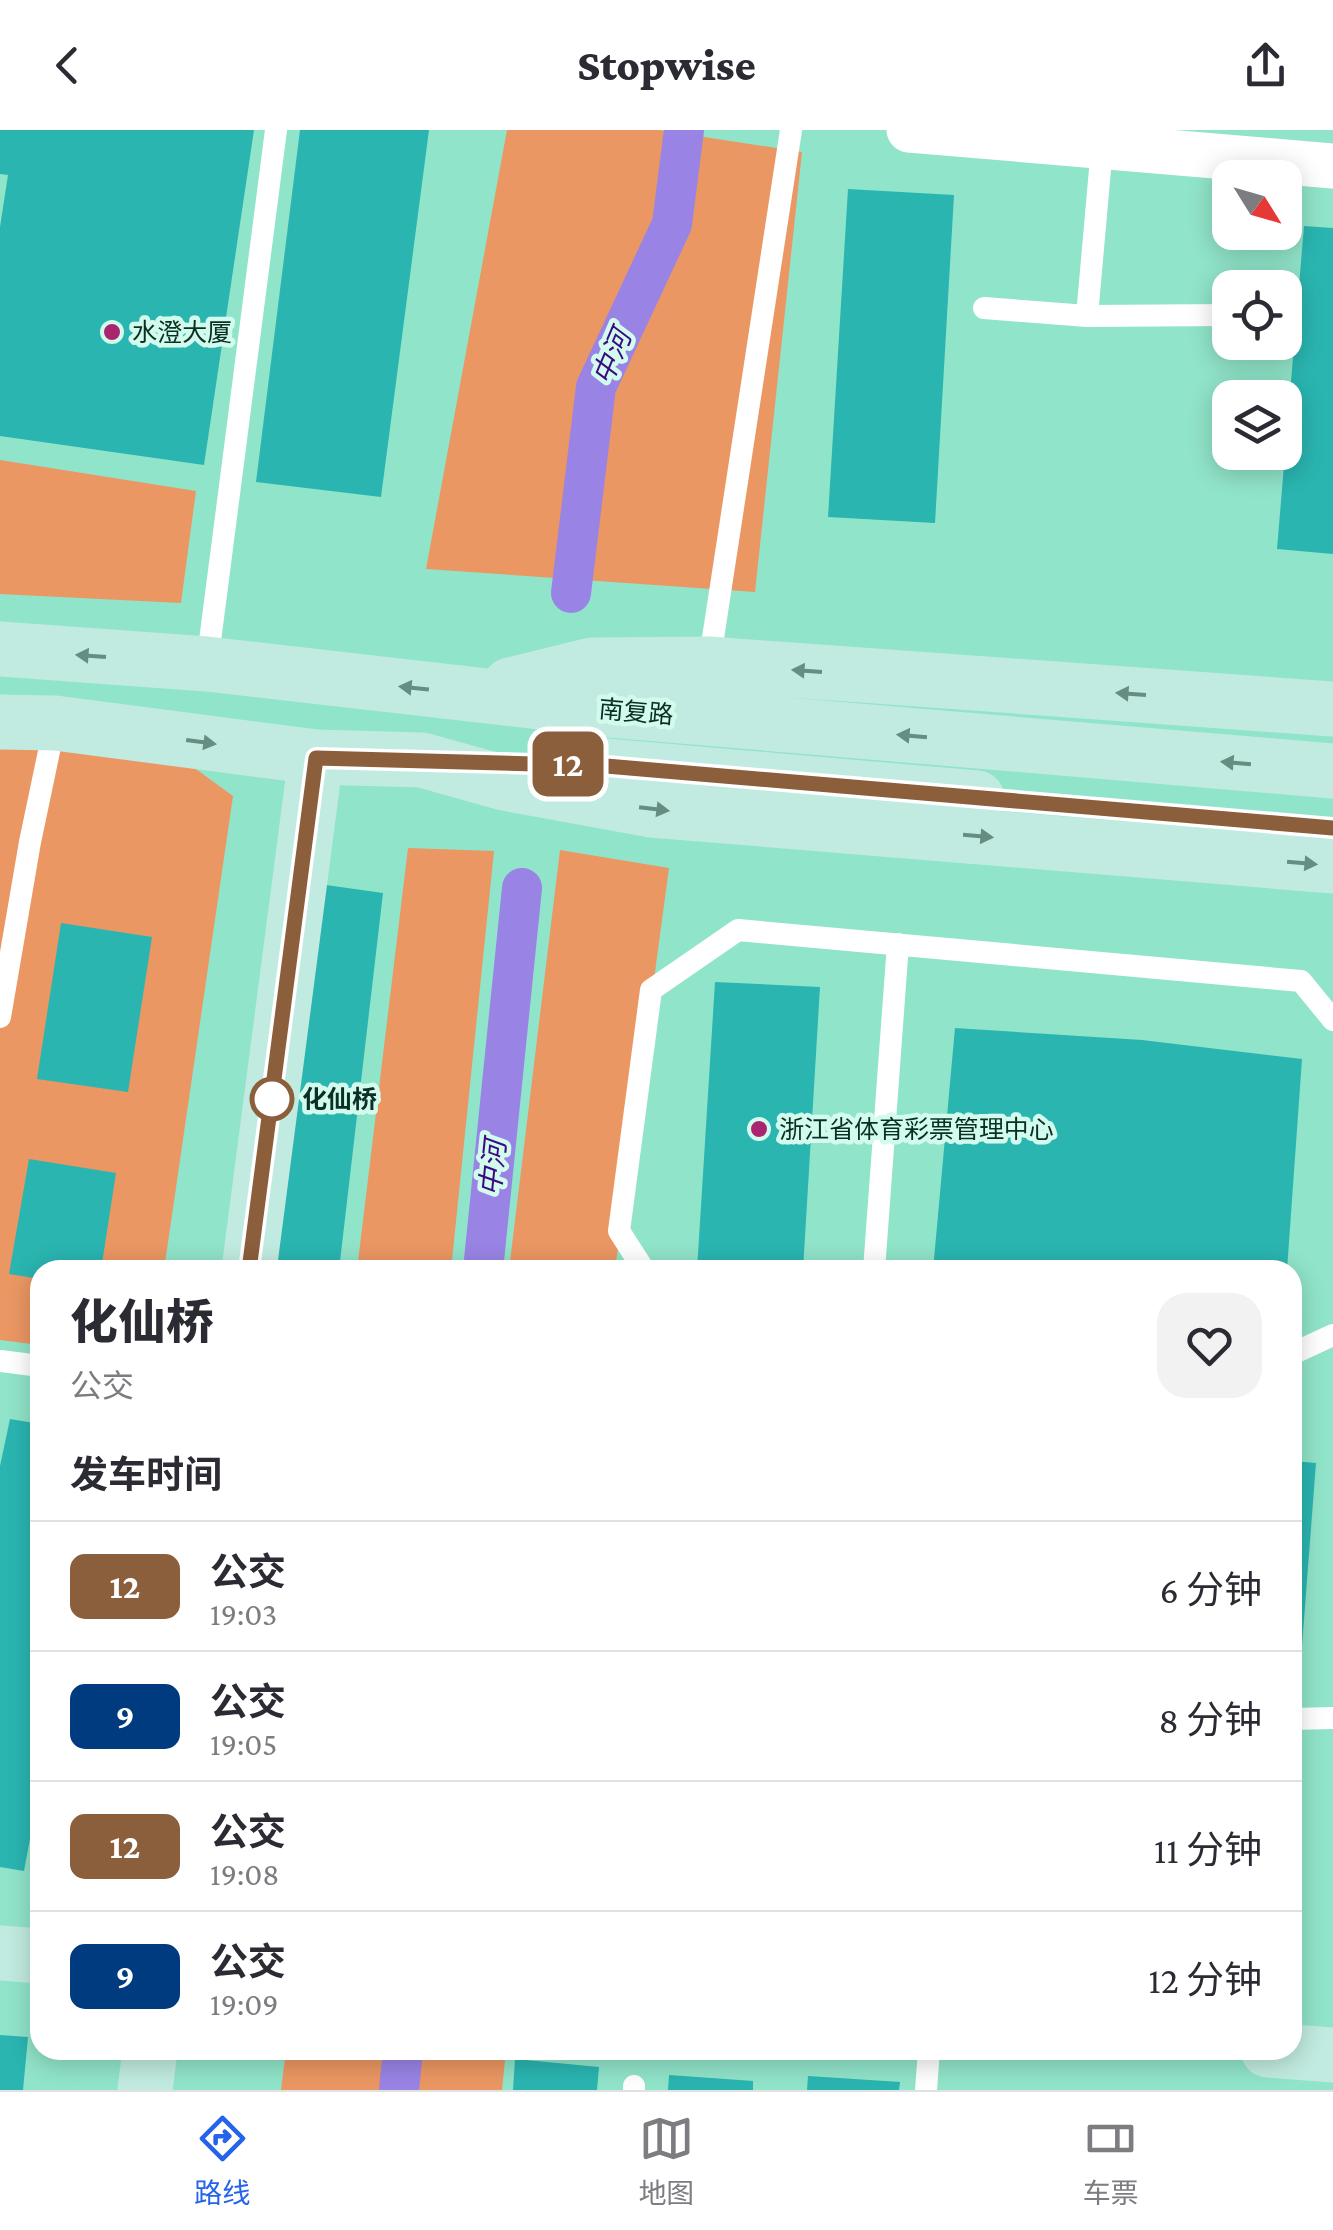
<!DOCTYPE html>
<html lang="zh">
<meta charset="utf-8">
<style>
:root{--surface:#fff;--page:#f2f2f3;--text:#2b2b33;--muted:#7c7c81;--line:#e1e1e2;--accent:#2563eb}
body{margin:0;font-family:"Crimson Pro","Noto Sans SC",serif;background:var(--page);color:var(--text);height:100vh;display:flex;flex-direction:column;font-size:38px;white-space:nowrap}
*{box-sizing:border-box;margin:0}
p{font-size:32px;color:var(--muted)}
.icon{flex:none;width:55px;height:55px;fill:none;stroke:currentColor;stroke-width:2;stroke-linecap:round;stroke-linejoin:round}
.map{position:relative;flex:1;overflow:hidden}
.panel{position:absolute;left:30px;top:1130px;width:1272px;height:800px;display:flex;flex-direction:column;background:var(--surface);border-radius:30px;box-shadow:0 5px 25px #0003}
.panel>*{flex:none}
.badge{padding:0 20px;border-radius:15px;font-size:35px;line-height:65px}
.needle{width:65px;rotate:127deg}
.fabs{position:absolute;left:1212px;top:30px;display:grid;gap:20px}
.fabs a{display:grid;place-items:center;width:90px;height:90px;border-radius:20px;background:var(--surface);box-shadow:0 5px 25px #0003;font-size:50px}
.map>.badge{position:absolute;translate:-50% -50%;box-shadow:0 0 0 5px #fff}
h2{padding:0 40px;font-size:38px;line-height:90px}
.round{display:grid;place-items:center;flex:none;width:105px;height:105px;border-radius:30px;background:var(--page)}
.summary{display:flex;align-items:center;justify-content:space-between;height:170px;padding:0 40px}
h1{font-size:48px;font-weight:800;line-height:75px}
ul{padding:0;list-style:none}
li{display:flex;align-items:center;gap:30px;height:130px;padding:0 40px;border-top:2px solid var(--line)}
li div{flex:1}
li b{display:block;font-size:38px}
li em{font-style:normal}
li .badge{min-width:110px;font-weight:700;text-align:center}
header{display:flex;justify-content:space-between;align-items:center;height:130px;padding:0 40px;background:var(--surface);font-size:45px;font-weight:800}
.dock{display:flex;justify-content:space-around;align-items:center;height:140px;border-top:2px solid var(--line);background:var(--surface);font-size:28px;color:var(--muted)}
.dock a{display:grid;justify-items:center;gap:5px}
.dock .active{color:var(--accent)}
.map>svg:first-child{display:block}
.green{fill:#eb9763}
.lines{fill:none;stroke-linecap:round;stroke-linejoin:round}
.canal{stroke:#9984e5;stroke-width:40}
.building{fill:#2ab5b1}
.lane{stroke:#fff;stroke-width:22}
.street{stroke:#fff;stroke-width:45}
.secondary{stroke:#c1ebe0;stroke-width:55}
.oneway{fill:#668d82}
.line-casing{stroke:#fff;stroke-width:22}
.line{stroke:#8b5e3c;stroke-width:15}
.poi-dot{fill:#aa256f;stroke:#d3fbed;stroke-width:4}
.stop-dot{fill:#fff;stroke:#8b5e3c;stroke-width:5}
.labels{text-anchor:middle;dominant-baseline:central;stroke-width:9;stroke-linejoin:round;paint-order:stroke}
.poi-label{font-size:25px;fill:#0a2f25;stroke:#d3fbed;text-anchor:start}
.street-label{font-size:25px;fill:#0a2f25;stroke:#d3fbed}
.stop-label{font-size:25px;font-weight:bold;fill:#0a2f25;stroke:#d3fbed;text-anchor:start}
.water-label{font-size:28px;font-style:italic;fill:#3b0a80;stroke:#d3fbed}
</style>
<header><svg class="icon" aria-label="back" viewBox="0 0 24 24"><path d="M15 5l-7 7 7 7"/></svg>Stopwise<svg class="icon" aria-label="share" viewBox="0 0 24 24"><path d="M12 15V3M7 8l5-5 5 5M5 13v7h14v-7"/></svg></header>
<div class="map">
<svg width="1333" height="1960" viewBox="0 0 1333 1960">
<rect width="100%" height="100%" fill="#90e4c9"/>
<path class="green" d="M507,0H659L802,22L755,462L426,439Z
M0,330L196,361L181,473L0,464Z
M0,616L178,626L233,666L164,1140H40V1215L0,1210Z
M408,718L494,721L451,1140H357Z
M560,720L669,738L615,1140H509Z
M286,1920H389L385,1960H281Z
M421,1920H506L502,1960H417Z"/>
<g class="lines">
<path class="canal" d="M571,463L596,257L672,94L684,0
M483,1140L522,758
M399,1960L403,1920"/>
</g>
<path class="building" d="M0,0H254L204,335L0,306V97L8,45L0,44Z
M300,0H429L381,367L256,352Z
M848,59L954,65L935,393L828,387Z
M1304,96L1333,98V424L1277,419Z
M319,754L383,763L339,1140H271Z
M61,793L152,807L128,962L37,949Z
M715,852L820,857L803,1140H697Z
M955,898L1142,910L1302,929L1287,1140H933Z
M29,1029L116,1043L101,1140H40V1149L9,1144Z
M10,1289L40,1294V1655L24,1741L0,1737V1336Z
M1292,1331L1316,1333L1297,1581L1292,1580Z
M0,1905L28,1907L23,1960H0Z
M515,1929L599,1937L597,1960H513Z
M669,1945L753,1951V1960H668Z
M808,1946L900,1952L899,1960H807Z"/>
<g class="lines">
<path class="lane" d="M984,178L1087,186L1230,185
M1087,186L1102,17
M207,534L276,0
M709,534L791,0
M0,887L30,712L55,593
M644,1140L619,1101L651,860L738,800L1301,851L1333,890
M874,1140L898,814
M1292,1224L1333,1205
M0,1231L40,1236
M1292,1589L1333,1588
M634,1960V1956
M926,1960L929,1920"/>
<path class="street" d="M909,0L1333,36"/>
<path class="secondary" d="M0,519L207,534L610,580L1333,641
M510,555L592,535L709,534L1333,579
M0,592L55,593L316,627L422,630L504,653L651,680L1333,736
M565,634L606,636L977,668
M249,1140L316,627
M0,1823L40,1826
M1268,1920L1333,1925
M145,1960L150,1920"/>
</g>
<defs><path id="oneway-solid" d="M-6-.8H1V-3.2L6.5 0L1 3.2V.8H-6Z" transform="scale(2.5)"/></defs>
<g class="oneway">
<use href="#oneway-solid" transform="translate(91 526) rotate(-176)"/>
<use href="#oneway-solid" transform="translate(807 541) rotate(-176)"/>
<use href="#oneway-solid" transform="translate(414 558) rotate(-174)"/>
<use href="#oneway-solid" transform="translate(1131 564) rotate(-176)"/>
<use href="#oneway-solid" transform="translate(912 606) rotate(-175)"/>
<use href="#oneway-solid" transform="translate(201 612) rotate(8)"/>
<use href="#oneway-solid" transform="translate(1236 633) rotate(-175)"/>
<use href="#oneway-solid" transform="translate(654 679) rotate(7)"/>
<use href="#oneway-solid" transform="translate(978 706) rotate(5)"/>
<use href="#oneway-solid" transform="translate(1302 733) rotate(5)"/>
</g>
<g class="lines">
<defs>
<path id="line" d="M249,1140L316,628L606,636L1333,698"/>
</defs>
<use href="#line" class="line-casing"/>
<use href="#line" class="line"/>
</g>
<g class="poi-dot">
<circle cx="112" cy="202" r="10"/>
<circle cx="759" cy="999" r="10"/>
</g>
<circle class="stop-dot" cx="272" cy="969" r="20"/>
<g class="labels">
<g class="poi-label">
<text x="132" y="202">水澄大厦</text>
<text x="779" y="999">浙江省体育彩票管理中心</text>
</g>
<g class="street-label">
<text transform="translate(636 582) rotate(5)">南复路</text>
</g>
<g class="stop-label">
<text x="302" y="969">化仙桥</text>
</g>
<g class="water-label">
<text transform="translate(612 227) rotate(-67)">中河</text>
<text transform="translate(493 1038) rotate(-84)">中河</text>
</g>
</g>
</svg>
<div class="fabs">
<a><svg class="needle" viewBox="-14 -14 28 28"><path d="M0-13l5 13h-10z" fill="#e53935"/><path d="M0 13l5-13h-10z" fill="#7c7c81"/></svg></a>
<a><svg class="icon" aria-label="locate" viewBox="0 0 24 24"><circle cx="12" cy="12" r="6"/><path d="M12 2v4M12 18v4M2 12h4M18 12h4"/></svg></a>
<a><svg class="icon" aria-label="layers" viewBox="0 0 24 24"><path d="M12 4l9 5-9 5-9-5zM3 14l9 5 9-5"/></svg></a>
</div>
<b class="badge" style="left:568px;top:634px;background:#8b5e3c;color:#fff">12</b>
<section class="panel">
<div class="summary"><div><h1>化仙桥</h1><p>公交</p></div><a class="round"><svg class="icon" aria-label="heart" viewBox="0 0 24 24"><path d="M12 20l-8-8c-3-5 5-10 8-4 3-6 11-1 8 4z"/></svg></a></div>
<h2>发车时间</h2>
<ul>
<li><span class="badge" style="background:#8b5e3c;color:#fff">12</span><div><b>公交</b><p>19:03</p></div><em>6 分钟</em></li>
<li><span class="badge" style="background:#003b80;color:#fff">9</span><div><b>公交</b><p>19:05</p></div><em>8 分钟</em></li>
<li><span class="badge" style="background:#8b5e3c;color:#fff">12</span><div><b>公交</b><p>19:08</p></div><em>11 分钟</em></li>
<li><span class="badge" style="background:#003b80;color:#fff">9</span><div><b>公交</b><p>19:09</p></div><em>12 分钟</em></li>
</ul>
</section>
</div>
<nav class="dock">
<a class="active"><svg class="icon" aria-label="directions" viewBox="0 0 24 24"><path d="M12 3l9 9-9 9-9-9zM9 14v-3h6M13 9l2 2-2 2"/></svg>路线</a>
<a><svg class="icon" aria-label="map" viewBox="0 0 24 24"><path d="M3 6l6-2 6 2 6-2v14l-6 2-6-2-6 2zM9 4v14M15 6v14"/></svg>地图</a>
<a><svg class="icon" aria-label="tickets" viewBox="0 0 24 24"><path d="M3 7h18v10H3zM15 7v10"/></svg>车票</a>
</nav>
